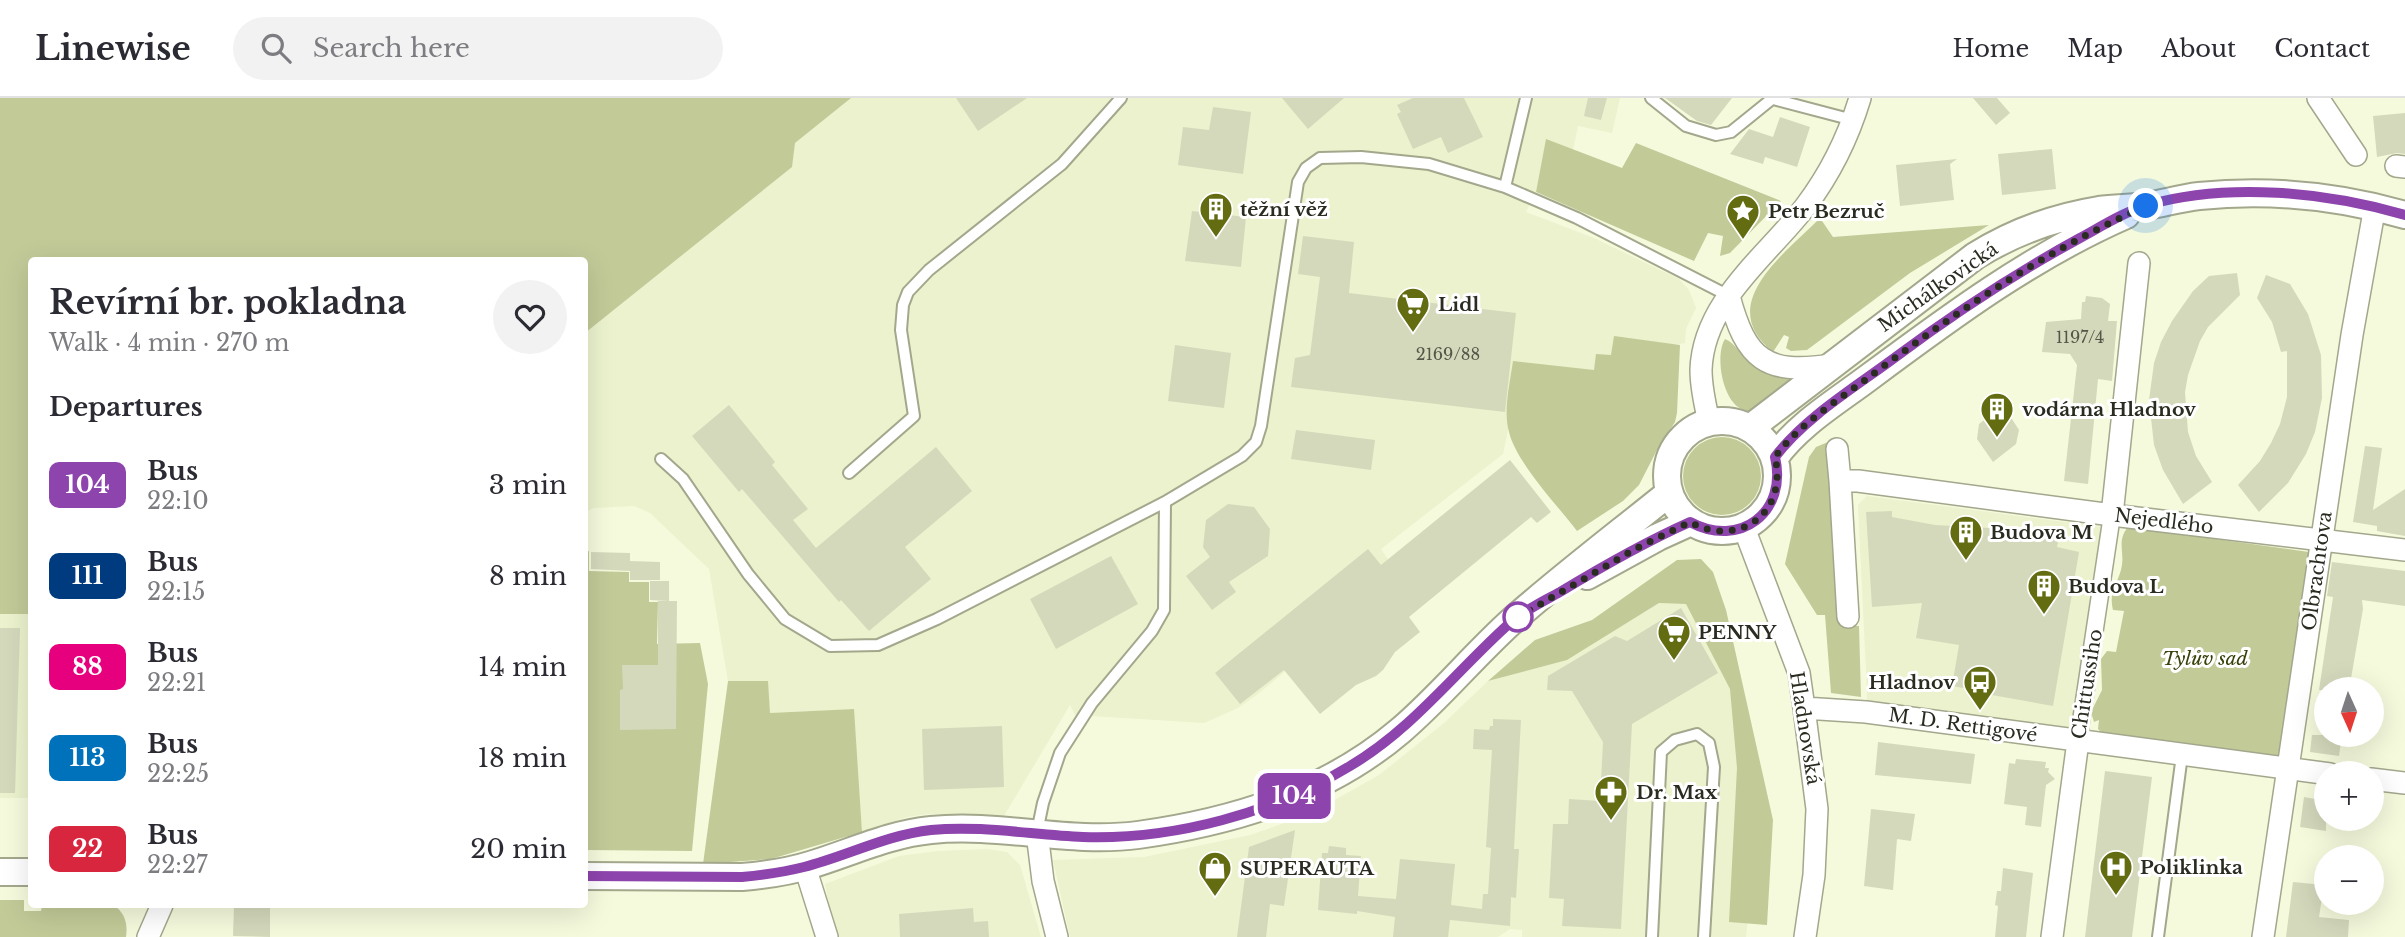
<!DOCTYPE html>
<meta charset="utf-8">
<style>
:root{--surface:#fff;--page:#f2f2f3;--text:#2b2b33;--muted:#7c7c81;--line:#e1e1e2}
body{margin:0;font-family:"Libre Baskerville",serif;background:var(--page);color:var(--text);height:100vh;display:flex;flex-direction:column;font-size:26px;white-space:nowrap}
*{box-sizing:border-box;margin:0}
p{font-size:23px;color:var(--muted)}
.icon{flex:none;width:38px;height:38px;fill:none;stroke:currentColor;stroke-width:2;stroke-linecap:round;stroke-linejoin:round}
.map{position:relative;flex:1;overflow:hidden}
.sheet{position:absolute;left:28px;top:159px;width:560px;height:651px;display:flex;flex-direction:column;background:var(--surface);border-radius:7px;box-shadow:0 7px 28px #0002}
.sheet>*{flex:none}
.badge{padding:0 14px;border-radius:10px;font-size:24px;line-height:46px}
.needle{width:46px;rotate:177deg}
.tools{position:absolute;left:2314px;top:579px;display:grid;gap:14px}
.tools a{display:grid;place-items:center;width:70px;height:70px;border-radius:50%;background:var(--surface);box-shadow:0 7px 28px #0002;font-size:35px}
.you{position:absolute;width:35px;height:35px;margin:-18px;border:5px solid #fff;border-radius:50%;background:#1a73e8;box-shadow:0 0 0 10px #1a73e833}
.map>.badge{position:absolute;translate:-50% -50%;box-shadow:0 0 0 4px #fff}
h2{padding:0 21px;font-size:26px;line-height:63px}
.round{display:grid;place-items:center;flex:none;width:74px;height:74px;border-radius:37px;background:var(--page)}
.headline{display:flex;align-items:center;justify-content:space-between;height:119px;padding:0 21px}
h1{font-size:33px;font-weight:700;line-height:52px}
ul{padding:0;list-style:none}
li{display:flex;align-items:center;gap:21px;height:91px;padding:0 21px}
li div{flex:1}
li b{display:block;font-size:26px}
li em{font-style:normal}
li .badge{min-width:77px;font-weight:700;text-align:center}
header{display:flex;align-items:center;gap:42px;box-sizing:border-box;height:98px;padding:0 35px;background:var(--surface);border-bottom:2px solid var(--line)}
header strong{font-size:33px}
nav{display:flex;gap:38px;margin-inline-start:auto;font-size:24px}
.search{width:490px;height:63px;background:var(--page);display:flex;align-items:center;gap:18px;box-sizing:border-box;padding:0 24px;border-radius:38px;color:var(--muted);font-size:26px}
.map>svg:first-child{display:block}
.built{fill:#ebf2cd}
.green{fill:#c2ca98}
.building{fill:#d4d9bc}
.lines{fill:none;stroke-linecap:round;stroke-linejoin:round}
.service-casing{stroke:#a3a78c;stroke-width:14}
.pedestrian-casing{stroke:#a3a78c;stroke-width:19}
.minor-casing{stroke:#a3a78c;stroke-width:24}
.tertiary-casing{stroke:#a3a78c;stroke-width:30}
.service{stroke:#fff;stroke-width:10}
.pedestrian{stroke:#fff;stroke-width:16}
.minor{stroke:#fff;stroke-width:21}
.tertiary{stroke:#fff;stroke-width:26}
.line-casing{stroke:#fff;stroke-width:16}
.line{stroke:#8e44ad;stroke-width:10}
.walk{stroke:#2a2c21;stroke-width:7;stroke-dasharray:0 12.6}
.stop-dot{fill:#fff;stroke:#8e44ad;stroke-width:3.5}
.labels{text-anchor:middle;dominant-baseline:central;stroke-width:6;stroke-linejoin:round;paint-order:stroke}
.number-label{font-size:16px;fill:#545748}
.poi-label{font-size:19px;font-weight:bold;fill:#2a2c21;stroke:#fff;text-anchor:start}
.street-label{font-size:19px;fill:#2a2c21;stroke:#fff}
.park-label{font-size:19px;font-style:italic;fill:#3a400a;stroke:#fff}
</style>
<header>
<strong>Linewise</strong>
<div class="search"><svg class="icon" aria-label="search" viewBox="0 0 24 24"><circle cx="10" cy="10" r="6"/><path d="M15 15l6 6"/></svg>Search here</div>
<nav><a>Home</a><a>Map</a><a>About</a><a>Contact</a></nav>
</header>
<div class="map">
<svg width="2405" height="839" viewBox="0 0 2405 839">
<rect width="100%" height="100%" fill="#f5fadd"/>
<path class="built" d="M851,0H1620L1612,35L1578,28L1573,52L1546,42L1536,94L1526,114L1594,140L1679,181L1689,192L1696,210L1686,231L1685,245L1611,257L1594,272L1507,312L1508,332L1503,356L1381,451L1399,478L1258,596L1238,610L1204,625L1075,617L1070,607L1004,718L928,716L907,719L862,734L853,611L770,615L767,583H728L709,471L650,415L634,408L594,410L585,414V235L791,69L795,45Z
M1867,398L2110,430L2078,643L1866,614L1867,594L1858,407Z
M1659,505L1724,507L1726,512L1751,625L1756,754L1746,839H1522V832L1510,831L1498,839H1070L1053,762L1144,759L1250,737L1308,717L1379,677L1444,625L1488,583L1567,562Z
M0,516H31V700H0Z
M987,751L1007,754L1020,767L1041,839H835L825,786L899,758L938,753Z"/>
<path class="green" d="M0,0H851L795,45L792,69L585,235L584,163H32L31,516H0Z
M1546,41L1622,70L1636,45L1781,103L1730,155L1720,158L1723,138L1708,135L1694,163L1536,94Z
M1820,120L1833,139L1989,127L1910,175L1807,252L1791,253L1786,250L1789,239L1784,237L1773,254C1713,206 1786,155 1820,120Z
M1614,238L1680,247L1677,315L1675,324L1657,352L1639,387L1623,403L1577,433C1558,408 1516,364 1509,334C1503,313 1510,285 1513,263L1594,272L1596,256L1611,257Z
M1725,241C1735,245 1741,257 1749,264C1762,275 1779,280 1796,283C1785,291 1760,313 1748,313C1723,311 1714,258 1725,241Z
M1683 378a39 39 0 1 1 78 0a39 39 0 1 1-78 0Z
M1828,344L1843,528H1859L1861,599L1831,595L1825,517H1817L1785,466L1809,359L1816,349Z
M2128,429L2309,454L2281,655L2276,660L2104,637L2098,631L2099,622L2094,624L2091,614L2102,592L2101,561L2107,553L2116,554L2124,513L2113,512C2108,490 2119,486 2122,467C2124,453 2117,442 2128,429Z
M589,453V473L629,474V484H649V504H658L657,546L700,545L708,586L692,753L585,752L584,455Z
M1701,461L1713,474L1726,512L1773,722L1767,827L1729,824L1737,670L1730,591L1686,506L1659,505L1567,562L1488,583L1535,542L1592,522L1677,462Z
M728,583H768L770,615L854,611L862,734L771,761L703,766Z
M0,802H24V813H41L42,807H113C125,814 128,826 126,839H0Z"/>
<path class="building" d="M956,0H1027L978,33Z
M1282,0H1344L1308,31Z
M1413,0H1464L1483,39L1448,55L1441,39L1413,51L1397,16L1401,14L1397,7Z
M1588,0H1607L1601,22L1584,18Z
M1665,0H1732L1711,27L1697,23Z
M1973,0H1997L2010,15L1996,27Z
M1213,9L1251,14L1243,76L1178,67L1183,29L1209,32Z
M2405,15V56L2397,55L2377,59L2373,18Z
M1780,19L1810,29L1797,69L1765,59L1763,66L1730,56L1749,31L1773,39Z
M2052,51L2056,91L2002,97L1998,56Z
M1957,61L1950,66L1954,102L1900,108L1896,67Z
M1192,113L1246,119L1241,169L1185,163Z
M1303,138L1354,144L1349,195L1516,215L1505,314L1291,289L1295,260L1310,257L1320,179L1298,176Z
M2237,175L2240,197L2208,229L2200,243L2188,277L2185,294L2188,334L2196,358L2212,384L2183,406L2163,372L2154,347L2149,302L2154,265L2161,244L2172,223L2193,193L2209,178Z
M2266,177L2290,186L2308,216L2321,257L2322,300L2315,334L2306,356L2288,385L2259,414L2238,387L2260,363L2271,345L2280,326L2287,299V253L2281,254L2272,224L2257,200Z
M2086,198L2102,200L2110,206L2108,223H2117L2112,283L2098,281L2088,386L2064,383L2077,267L2070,256L2042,254L2046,224L2081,221L2082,204H2085Z
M1175,247L1231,255L1224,310L1168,303Z
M729,307L775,364L772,367L808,411L793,422L816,450L936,349L972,393L905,449L931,481L869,533L841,502L839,504L742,391L739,394L692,338Z
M1993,315L2010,318L2019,332L2016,346L1993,364L1977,341L1979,326Z
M1296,332L1375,342L1371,372L1291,361Z
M2365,348L2382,350L2373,412L2405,391V438L2377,433V428L2353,424Z
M1510,362L1551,414L1537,425L1531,419L1409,519L1420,534L1395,554L1383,572L1376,578L1356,587L1320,616L1284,572L1240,606L1215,575L1368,451L1381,467Z
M1228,406L1254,409L1270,431L1268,458L1229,484L1236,494L1212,512L1186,478L1210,459L1203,449L1206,422Z
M1892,413V419L1935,427L2060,434L2057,449L2079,454L2053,608L1975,594V592L1952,588L1959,547L1916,540L1922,505L1872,509L1866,414Z
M591,454L630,455V463L660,464V482H630V465V473L591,471Z
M1111,458L1138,506L1056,551L1030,501Z
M2332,464L2405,473V508L2362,502L2363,511L2349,592H2319L2333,499L2327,498Z
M650,483H669V503L650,502Z
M658,503H677L676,631L620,632V592L623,591L622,567H658Z
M1681,510L1718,575L1632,626L1621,831L1562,828L1564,801L1549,800L1553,726H1568L1569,701L1600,703L1603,644L1572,593L1547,592L1548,578L1615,538L1627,543Z
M0,530H20L15,695H0Z
M1493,621L1521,622L1514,751H1519L1516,800L1511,799L1510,828L1450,822L1448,839H1393L1395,819L1357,813V816L1318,812L1322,755H1328L1329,748L1346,750V757L1361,758L1358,798L1396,801L1400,761L1455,766L1451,807L1482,811L1483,796H1488L1491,750L1486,749L1492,652L1473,651L1474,631L1489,632L1490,628H1493Z
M1002,628L1004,689L924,692L922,631Z
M2312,637H2342L2339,658L2310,654Z
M1878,644L1975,656L1971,686L1875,677Z
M2016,661L2046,664L2045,670H2049L2048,674L2055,681L2046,687L2041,729L2025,727L2027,709L2004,706L2009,665L2015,666Z
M2105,673L2152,679L2132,839H2085Z
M2304,699L2326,703V733L2300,729Z
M1871,711L1915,716L1911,743L1897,741L1893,792L1864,788Z
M1295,732L1284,808L1270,806L1266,839H1237L1249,749Z
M2003,770L2033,775L2026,839H1995L1998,808L1995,807L1997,793H2001Z
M2293,784L2324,787L2319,819L2349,822L2348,839H2286Z
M234,807H270V839L233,838Z
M973,810L974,824L988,823L989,839H900L899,816Z"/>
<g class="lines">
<defs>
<path id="service" d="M1651,0L1686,28L1716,37L1731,34L1773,0
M1773,1L1853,22
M1505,89L1526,0
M661,361L683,381L748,476L785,521L830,548L878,547L937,521L1165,404
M849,375L914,318L901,232L903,207L908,194L929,172L1062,66L1121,0
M1037,734L1043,705L1060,655L1092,605L1152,533L1164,512L1165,404L1242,358L1256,344L1261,328L1298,84L1306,70L1320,60L1361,59L1429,66L1505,89L1577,120L1729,198
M1652,839L1661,654L1675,642L1697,636L1709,645L1714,669L1704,839
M2158,839L2182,657"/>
<path id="pedestrian" d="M2078,643L2112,417"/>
<path id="minor" d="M2318,0L2356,57
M2396,68L2405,69
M1729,198C1746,262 1766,277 1831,267
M1709,324C1705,307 1701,289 1701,272C1703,204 1767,158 1805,109C1830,76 1848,40 1860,0
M1837,351L1840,383
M2112,417L2139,165
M1744,430L1799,575L1804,610L1817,711L1814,777L1805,839
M1848,519L1840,383H1858L2112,417L2405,452
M1804,610L1866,614L2330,676
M2371,681L2405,685
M1037,735L1043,783L1057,839
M805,769L827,839
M148,839L162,807
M2052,839L2078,643
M2263,839L2352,237L2375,108"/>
<path id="tertiary" d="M1667 378a55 55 0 1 1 110 0a55 55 0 1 1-110 0Z
M1750,330L1975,158C2012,135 2056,119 2099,112C2115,110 2131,110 2147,108C2164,105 2182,100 2199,98C2268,91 2339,98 2405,117
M1775,359C1799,326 1836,304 1868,280C1950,219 2032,158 2126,117
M1587,478L1658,439L1691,424
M0,774H32
M584,778L742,779C765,777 788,774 810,767C850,755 889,736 931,732C1000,725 1069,746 1138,737C1232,724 1326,696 1400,633C1440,599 1474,557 1513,522C1563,478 1617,437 1669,395"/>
</defs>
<use href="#service" class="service-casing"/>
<use href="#pedestrian" class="pedestrian-casing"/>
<use href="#minor" class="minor-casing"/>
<use href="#tertiary" class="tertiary-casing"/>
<use href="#service" class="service"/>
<use href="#pedestrian" class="pedestrian"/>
<use href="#minor" class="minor"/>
<use href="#tertiary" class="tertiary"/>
</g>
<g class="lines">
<defs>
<path id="line" d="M584,778L742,779C763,777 784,774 804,769C847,758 886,737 931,732C981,727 1033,737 1083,739C1174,742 1273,715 1350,668C1413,631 1457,572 1511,524C1525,512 1544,503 1560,494C1603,468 1645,444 1690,424C1740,451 1788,414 1775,359C1805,319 1857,288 1897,258C1956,214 2016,175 2080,140C2102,128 2124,114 2147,107C2229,84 2325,94 2405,117"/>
</defs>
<use href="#line" class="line-casing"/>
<use href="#line" class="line"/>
<path class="walk" d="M1518,519L1513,522L1637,450L1690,424C1740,451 1788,414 1775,359C1800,325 1839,302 1873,276C1961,211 2045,153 2146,108"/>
</g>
<defs>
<symbol id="building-pin" viewBox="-11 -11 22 30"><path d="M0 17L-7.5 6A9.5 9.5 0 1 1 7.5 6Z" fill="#636c11" stroke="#fff"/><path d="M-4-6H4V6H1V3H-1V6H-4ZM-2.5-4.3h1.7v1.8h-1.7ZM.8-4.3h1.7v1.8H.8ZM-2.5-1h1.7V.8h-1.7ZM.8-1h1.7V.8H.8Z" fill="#fff"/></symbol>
<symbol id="sight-pin" viewBox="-11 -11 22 30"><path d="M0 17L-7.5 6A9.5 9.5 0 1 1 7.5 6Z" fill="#636c11" stroke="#fff"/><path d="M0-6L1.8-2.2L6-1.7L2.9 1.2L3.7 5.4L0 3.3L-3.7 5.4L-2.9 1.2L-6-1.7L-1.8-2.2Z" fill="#fff"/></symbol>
<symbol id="supermarket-pin" viewBox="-11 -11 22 30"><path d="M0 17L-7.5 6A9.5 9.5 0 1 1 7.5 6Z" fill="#636c11" stroke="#fff"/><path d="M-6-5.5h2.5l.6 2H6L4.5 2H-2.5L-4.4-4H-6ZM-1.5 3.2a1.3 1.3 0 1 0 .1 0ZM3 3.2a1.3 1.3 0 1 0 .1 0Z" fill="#fff"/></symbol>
<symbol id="bus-pin" viewBox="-11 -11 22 30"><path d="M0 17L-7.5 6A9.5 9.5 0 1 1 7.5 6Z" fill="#636c11" stroke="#fff"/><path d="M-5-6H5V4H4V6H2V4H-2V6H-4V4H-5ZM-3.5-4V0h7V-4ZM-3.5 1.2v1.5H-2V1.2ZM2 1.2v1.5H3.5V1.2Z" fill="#fff"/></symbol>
<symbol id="pharmacy-pin" viewBox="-11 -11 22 30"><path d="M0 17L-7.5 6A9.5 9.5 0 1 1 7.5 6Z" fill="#636c11" stroke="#fff"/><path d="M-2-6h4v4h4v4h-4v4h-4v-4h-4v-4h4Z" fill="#fff"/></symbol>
<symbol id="hospital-pin" viewBox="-11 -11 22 30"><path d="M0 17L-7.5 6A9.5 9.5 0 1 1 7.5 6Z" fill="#636c11" stroke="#fff"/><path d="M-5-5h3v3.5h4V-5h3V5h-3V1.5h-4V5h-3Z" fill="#fff"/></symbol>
<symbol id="shop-pin" viewBox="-11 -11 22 30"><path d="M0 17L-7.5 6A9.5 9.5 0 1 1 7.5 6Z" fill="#636c11" stroke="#fff"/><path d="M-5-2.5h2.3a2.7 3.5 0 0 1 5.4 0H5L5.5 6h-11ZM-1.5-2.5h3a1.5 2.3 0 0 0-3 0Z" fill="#fff"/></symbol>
</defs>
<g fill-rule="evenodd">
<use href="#building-pin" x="1197" y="92" width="38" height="52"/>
<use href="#sight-pin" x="1724" y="94" width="38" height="52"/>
<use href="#supermarket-pin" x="1394" y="187" width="38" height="52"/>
<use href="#building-pin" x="1978" y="292" width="38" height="52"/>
<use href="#building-pin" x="1947" y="415" width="38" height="52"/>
<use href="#building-pin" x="2025" y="469" width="38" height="52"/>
<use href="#supermarket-pin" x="1655" y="515" width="38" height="52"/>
<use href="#bus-pin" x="1961" y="565" width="38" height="52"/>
<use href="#pharmacy-pin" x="1592" y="675" width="38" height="52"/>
<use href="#hospital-pin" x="2097" y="750" width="38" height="52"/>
<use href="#shop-pin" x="1196" y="751" width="38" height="52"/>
</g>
<circle class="stop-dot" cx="1518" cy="519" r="14"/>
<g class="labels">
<g class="number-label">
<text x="2080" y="239">1197/4</text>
<text x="1448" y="256">2169/88</text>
</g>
<g class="poi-label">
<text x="1240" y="111">těžní věž</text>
<text x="1768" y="113">Petr Bezruč</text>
<text x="1438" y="206">Lidl</text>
<text x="2022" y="311">vodárna Hladnov</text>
<text x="1990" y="434">Budova M</text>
<text x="2068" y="488">Budova L</text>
<text x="1698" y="534">PENNY</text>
<text x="1955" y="584" text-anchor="end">Hladnov</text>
<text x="1636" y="694">Dr. Max</text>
<text x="2140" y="769">Poliklinka</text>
<text x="1240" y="770">SUPERAUTA</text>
</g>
<g class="street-label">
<text transform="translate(1938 189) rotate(-35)">Michálkovická</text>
<text transform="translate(2164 423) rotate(7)">Nejedlého</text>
<text transform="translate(2317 473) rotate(-82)">Olbrachtova</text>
<text transform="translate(2087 586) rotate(-81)">Chittussiho</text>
<text transform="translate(1963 627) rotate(8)">M. D. Rettigové</text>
<text transform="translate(1805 630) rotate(81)">Hladnovská</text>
</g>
<g class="park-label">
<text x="2205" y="560">Tylův sad</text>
</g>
</g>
</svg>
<div class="tools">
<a><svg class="needle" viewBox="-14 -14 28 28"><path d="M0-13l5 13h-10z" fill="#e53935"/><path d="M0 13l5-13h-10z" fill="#7c7c81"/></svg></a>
<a>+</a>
<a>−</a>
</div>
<div class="you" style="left:2146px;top:108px"></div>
<b class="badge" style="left:1294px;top:698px;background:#8e44ad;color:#fff">104</b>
<section class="sheet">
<div class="headline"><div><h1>Revírní br. pokladna</h1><p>Walk · 4 min · 270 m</p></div><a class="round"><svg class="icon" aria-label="heart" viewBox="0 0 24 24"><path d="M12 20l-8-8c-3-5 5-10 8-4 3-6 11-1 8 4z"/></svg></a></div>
<h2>Departures</h2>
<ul>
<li><span class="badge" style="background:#8e44ad;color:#fff">104</span><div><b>Bus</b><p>22:10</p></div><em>3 min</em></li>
<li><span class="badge" style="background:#003b80;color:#fff">111</span><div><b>Bus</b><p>22:15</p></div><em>8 min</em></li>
<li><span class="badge" style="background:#e6007e;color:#fff">88</span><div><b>Bus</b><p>22:21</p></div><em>14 min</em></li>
<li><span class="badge" style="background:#0072bc;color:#fff">113</span><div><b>Bus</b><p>22:25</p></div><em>18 min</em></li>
<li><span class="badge" style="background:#d7263d;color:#fff">22</span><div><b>Bus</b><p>22:27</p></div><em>20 min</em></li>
</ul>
</section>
</div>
